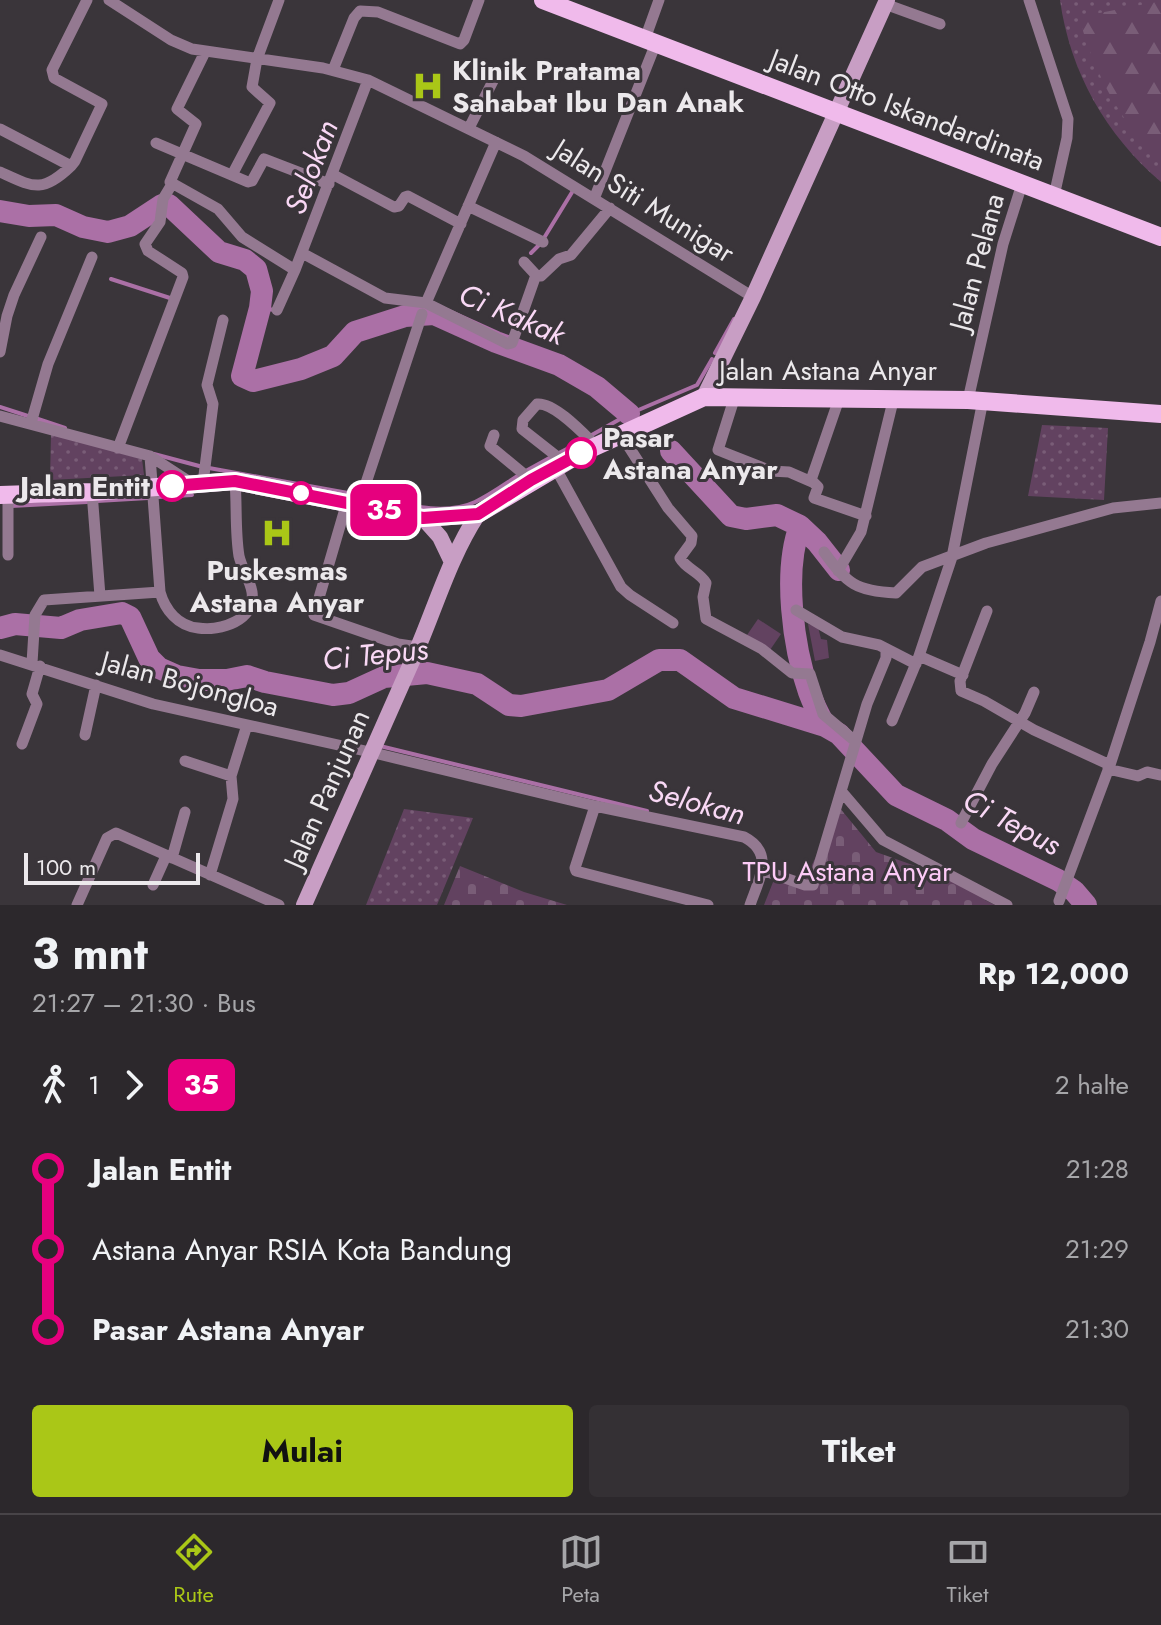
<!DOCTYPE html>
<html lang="id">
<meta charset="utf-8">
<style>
:root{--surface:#2c282c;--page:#343034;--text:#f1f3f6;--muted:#a6a6a9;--line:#484448;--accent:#aac717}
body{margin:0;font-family:Jost,sans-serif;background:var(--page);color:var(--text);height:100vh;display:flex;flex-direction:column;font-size:30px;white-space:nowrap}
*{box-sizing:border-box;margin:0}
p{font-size:26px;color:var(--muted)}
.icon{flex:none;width:44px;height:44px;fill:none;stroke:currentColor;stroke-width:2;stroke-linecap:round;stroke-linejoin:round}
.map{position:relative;height:905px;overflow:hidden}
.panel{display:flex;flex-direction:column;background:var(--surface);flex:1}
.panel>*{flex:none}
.badge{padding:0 16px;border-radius:12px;font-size:28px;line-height:52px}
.scale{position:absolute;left:24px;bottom:20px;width:176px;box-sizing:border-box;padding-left:8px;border:4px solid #ece9ec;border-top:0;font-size:22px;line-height:28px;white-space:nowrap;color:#ece9ec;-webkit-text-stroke:6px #3a353a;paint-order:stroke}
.map>.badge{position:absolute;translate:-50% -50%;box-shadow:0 0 0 4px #fff}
.legs{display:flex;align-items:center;gap:12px;height:88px;padding:0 32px;font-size:26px}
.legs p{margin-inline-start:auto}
.headline{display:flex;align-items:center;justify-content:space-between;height:136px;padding:0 32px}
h1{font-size:44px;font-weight:700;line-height:60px}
.action{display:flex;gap:16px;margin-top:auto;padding:16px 32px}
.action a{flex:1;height:92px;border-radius:8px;background:var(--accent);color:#111;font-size:32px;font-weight:700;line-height:92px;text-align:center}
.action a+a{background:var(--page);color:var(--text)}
ul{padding:0 32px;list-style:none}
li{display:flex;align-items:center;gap:28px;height:80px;font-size:30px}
li i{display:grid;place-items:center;width:12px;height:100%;margin:0 10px;background:currentColor}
li i::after{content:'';width:20px;height:20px;margin:-10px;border:6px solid;border-radius:50%;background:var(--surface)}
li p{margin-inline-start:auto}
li:first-child i{background:linear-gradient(#0000 50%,currentColor 0)}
li:last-child i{background:linear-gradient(currentColor 50%,#0000 0)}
.tabs{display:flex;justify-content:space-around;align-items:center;height:112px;border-top:2px solid var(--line);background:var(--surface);font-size:22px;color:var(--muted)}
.tabs a{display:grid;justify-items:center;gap:4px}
.tabs .active{color:var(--accent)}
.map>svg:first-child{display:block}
.green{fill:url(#green-dots)}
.forest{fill:url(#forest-firs)}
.cemetery{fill:url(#cemetery-stones)}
.pitch{fill:#624260}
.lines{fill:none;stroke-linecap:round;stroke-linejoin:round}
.stream{stroke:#ab70a6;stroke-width:4}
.river{stroke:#ab70a6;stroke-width:22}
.minor{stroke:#947991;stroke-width:11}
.secondary{stroke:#c89ec4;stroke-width:16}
.primary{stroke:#f0baeb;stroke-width:18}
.line-1-casing{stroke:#fff;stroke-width:18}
.line-1{stroke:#e6007e;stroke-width:12}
.stop-1-dot{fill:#fff;stroke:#e6007e;stroke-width:4}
.labels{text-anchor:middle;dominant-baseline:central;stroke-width:6;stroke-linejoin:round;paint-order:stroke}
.poi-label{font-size:28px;font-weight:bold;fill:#ece9ec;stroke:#3a353a;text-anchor:start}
.street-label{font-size:28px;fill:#ece9ec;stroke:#3a353a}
.stop-label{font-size:28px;font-weight:bold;fill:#ece9ec;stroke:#3a353a;text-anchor:start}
.park-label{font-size:28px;fill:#fdcbf7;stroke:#3a353a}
.water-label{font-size:30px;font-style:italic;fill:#f9d8f5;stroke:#3a353a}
</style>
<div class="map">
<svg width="1161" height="905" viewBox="0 0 1161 905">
<defs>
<pattern id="green-dots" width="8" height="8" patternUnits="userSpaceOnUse" patternTransform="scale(2)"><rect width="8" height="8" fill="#624260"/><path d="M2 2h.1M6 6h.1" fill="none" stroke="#795d77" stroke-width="1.8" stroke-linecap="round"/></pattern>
<pattern id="forest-firs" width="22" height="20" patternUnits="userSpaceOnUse" patternTransform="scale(2)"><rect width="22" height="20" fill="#624260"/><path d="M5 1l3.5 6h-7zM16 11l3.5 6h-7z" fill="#795d77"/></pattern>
<pattern id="cemetery-stones" width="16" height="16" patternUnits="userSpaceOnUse" patternTransform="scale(2)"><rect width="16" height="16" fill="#624260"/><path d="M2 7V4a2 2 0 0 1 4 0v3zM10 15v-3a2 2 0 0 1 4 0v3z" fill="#795d77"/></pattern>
</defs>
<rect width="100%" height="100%" fill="#3a353a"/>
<path class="green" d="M1060,0H1161V182C1106,135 1070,72 1060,0Z
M1042,425L1108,428L1104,500L1028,496Z
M51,434L142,459L144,475L50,480Z
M404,809L473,818L437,905H366Z"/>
<path class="forest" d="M1161,1V159L1159,161C1119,119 1094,73 1079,17Z"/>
<path class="cemetery" d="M839,807L876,852L986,891L985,900L995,905H764L777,872L805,880Z
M460,866L524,892L567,905H444Z"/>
<path class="pitch" d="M758,619L781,634L770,650L747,635Z
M808,624L818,627L821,639L827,640L829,658L815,661Z"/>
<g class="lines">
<path class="stream" d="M544,238L574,189
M531,253L541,243
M111,279L173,299
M260,308L275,310
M715,353L734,319
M0,407L31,417
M35,418L65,428
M590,436L629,414L697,385L712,359
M559,453L586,439
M154,454L203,467
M209,468L359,495
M524,472L553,456
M158,497L192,495
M367,497C399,503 443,517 475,502C490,495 505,484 519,475
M97,501L148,498
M11,506L87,502
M380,746L647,811"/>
<path class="river" d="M0,211L29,216L56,215L83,227L108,232L130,226L162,205H169L219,252L245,260L256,269L262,291L260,308L242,376L253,381L301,369L333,356L355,332L405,316L434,314L496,342L559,365L597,387L629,414
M671,451L731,516L746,519L777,515L800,526C783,571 793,647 809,692C813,703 819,715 825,726
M800,526L817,542L839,570
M0,628L15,624L61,628L80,620L122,613L130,617L149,658L159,668L177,676L199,680H227L247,676L265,682L333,695L349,693L384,677L427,673L477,684L509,705L521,706L608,690L659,660H680L734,698L825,726L839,734L896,795L947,820L973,839L1058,880L1074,891L1086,905"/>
<path class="minor" d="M109,0L171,40L192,49L323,68L368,80L524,156L753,297
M1029,0L1068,119L1067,138L1054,196
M885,4L940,24
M645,39L659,0
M205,52L177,109L196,124L170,182L218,209L242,237L295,270
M333,70L354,18L360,11L378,12L460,44L464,40L479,0
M469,128L494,79
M0,129L71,166L75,161L102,104L54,78L52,70L87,0
M156,143L248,182L252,181L264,159L329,184
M0,172C33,187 42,194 71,166
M332,174L394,207L399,206L405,197L408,196L461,224
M232,175L270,103L252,87L257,59L279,0
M594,199L656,43
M468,206L543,242
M302,253L385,298L426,303L508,344L512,343L536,275L524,262
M536,275L541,276L559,259L571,255L610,208
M426,303L496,142
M277,310L295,270L368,80
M0,352L7,316L14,295L41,237
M735,396L718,450L771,471L789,472L812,482
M839,399L811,480L818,487L814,498L866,516
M968,400L1003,244L1022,184
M0,416L150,456L193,484
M31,423L48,364L92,257
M620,433L668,508L692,536L691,543L680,558C686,569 700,572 706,583L703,597L706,619L762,649L792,673L810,674L823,714L855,741
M494,435L490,446L531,480
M118,448L183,277L182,273L148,251L145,244L160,222L163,199L172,184
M150,456L160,592C165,610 178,626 198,628C220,631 256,621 252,592C250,580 242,569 239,556C235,532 237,505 235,481
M564,462L522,429L523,420L537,404C554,402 583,433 595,445
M555,467L621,587L630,595L673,623
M203,483L213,404L207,385L223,320
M92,492L100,596
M347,502L314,615L398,644L418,647
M359,504L422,314
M824,552C847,584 856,591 896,593L922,567L986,543L1113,508L1161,503
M8,555V494
M838,571L861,532L894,397
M796,610L842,637L879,645L916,664
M987,611L960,681L961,691L984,701L1034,730L1110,765
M0,655L153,704L370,752L595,806L744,837C775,853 759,879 750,905
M919,656L963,675
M32,663L35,615L44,600L160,592
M892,721L919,656L952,557L983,400
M85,735L96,685
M22,744L37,704L32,694L40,666
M185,761L231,776
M1108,769L1138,776L1147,772L1161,775
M842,792L883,840L1007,905
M595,806L575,868L576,871L708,905
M961,823L992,764L1025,713L1034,692
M172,858L185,812
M762,870L805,885H813L867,704L886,658V649L879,645
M210,875L233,799L231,776L247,725
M153,885L166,856
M1059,901L1110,765L1150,642L1161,601
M77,905L107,838L116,833L279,905"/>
<path class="secondary" d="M704,397L753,297L887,0
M423,518L440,537L451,560
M304,905C340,822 377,741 413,659C435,610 448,560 478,514"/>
<path class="primary" d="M543,0L1161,237
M0,495L92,492L235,481L423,518L478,514L581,453L704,397L968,400L1161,414"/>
</g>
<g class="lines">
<defs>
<path id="line-1" d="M172,486L235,481L423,518L478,514L531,480L581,453"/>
</defs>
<use href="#line-1" class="line-1-casing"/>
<use href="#line-1" class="line-1"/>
</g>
<defs>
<symbol id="hospital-bare" viewBox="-9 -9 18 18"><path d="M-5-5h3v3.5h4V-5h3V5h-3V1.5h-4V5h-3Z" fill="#aac717" stroke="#3a353a" stroke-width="2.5" paint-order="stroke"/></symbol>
</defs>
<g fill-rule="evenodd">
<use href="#hospital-bare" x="406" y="64" width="44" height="44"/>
<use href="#hospital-bare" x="255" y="511" width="44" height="44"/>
</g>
<g class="stop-1-dot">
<circle cx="581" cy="453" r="14"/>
<circle cx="172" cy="486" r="14"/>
<circle cx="301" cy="493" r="10"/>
</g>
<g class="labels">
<g class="poi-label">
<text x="452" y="70">Klinik Pratama<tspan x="452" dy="32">Sahabat Ibu Dan Anak</tspan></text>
<text x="277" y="570" text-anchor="middle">Puskesmas<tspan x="277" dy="32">Astana Anyar</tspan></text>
</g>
<g class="street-label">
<text transform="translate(907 110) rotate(21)">Jalan Otto Iskandardinata</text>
<text transform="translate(644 201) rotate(32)">Jalan Siti Munigar</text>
<text transform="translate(977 262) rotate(-75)">Jalan Pelana</text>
<text x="828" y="370">Jalan Astana Anyar</text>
<text transform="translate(190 684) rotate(15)">Jalan Bojongloa</text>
<text transform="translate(327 789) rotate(-66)">Jalan Panjunan</text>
</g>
<g class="stop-label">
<text x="603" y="437">Pasar<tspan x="603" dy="32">Astana Anyar</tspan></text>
<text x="150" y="486" text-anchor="end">Jalan Entit</text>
</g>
<g class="park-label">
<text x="847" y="871">TPU Astana Anyar</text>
</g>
<g class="water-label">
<text transform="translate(311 167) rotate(-69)">Selokan</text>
<text transform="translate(512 314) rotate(23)">Ci Kakak</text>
<text transform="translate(375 654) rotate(-6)">Ci Tepus</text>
<text transform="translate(697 802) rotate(15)">Selokan</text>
<text transform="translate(1012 822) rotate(28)">Ci Tepus</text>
</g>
</g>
</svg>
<div class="scale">100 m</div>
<b class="badge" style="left:384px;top:510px;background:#e6007e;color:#fff">35</b>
</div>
<section class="panel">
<div class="headline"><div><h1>3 mnt</h1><p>21:27 – 21:30 · Bus</p></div><b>Rp 12,000</b></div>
<div class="legs"><svg class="icon" aria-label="walk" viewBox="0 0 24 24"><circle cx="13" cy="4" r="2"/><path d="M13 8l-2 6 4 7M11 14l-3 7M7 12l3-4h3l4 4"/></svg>1<svg class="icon" aria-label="forward" viewBox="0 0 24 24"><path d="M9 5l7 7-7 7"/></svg><b class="badge" style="background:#e6007e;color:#fff">35</b><p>2 halte</p></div>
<ul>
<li><i style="color:#e6007e"></i><b>Jalan Entit</b><p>21:28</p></li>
<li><i style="color:#e6007e"></i><span>Astana Anyar RSIA Kota Bandung</span><p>21:29</p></li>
<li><i style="color:#e6007e"></i><b>Pasar Astana Anyar</b><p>21:30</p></li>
</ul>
<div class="action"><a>Mulai</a><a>Tiket</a></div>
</section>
<nav class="tabs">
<a class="active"><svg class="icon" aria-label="directions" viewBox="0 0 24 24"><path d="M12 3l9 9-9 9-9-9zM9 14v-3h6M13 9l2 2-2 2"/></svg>Rute</a>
<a><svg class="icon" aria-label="map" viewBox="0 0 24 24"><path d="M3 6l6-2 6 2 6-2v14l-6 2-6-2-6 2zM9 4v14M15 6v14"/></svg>Peta</a>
<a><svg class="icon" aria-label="tickets" viewBox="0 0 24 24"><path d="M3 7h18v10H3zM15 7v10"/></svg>Tiket</a>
</nav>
